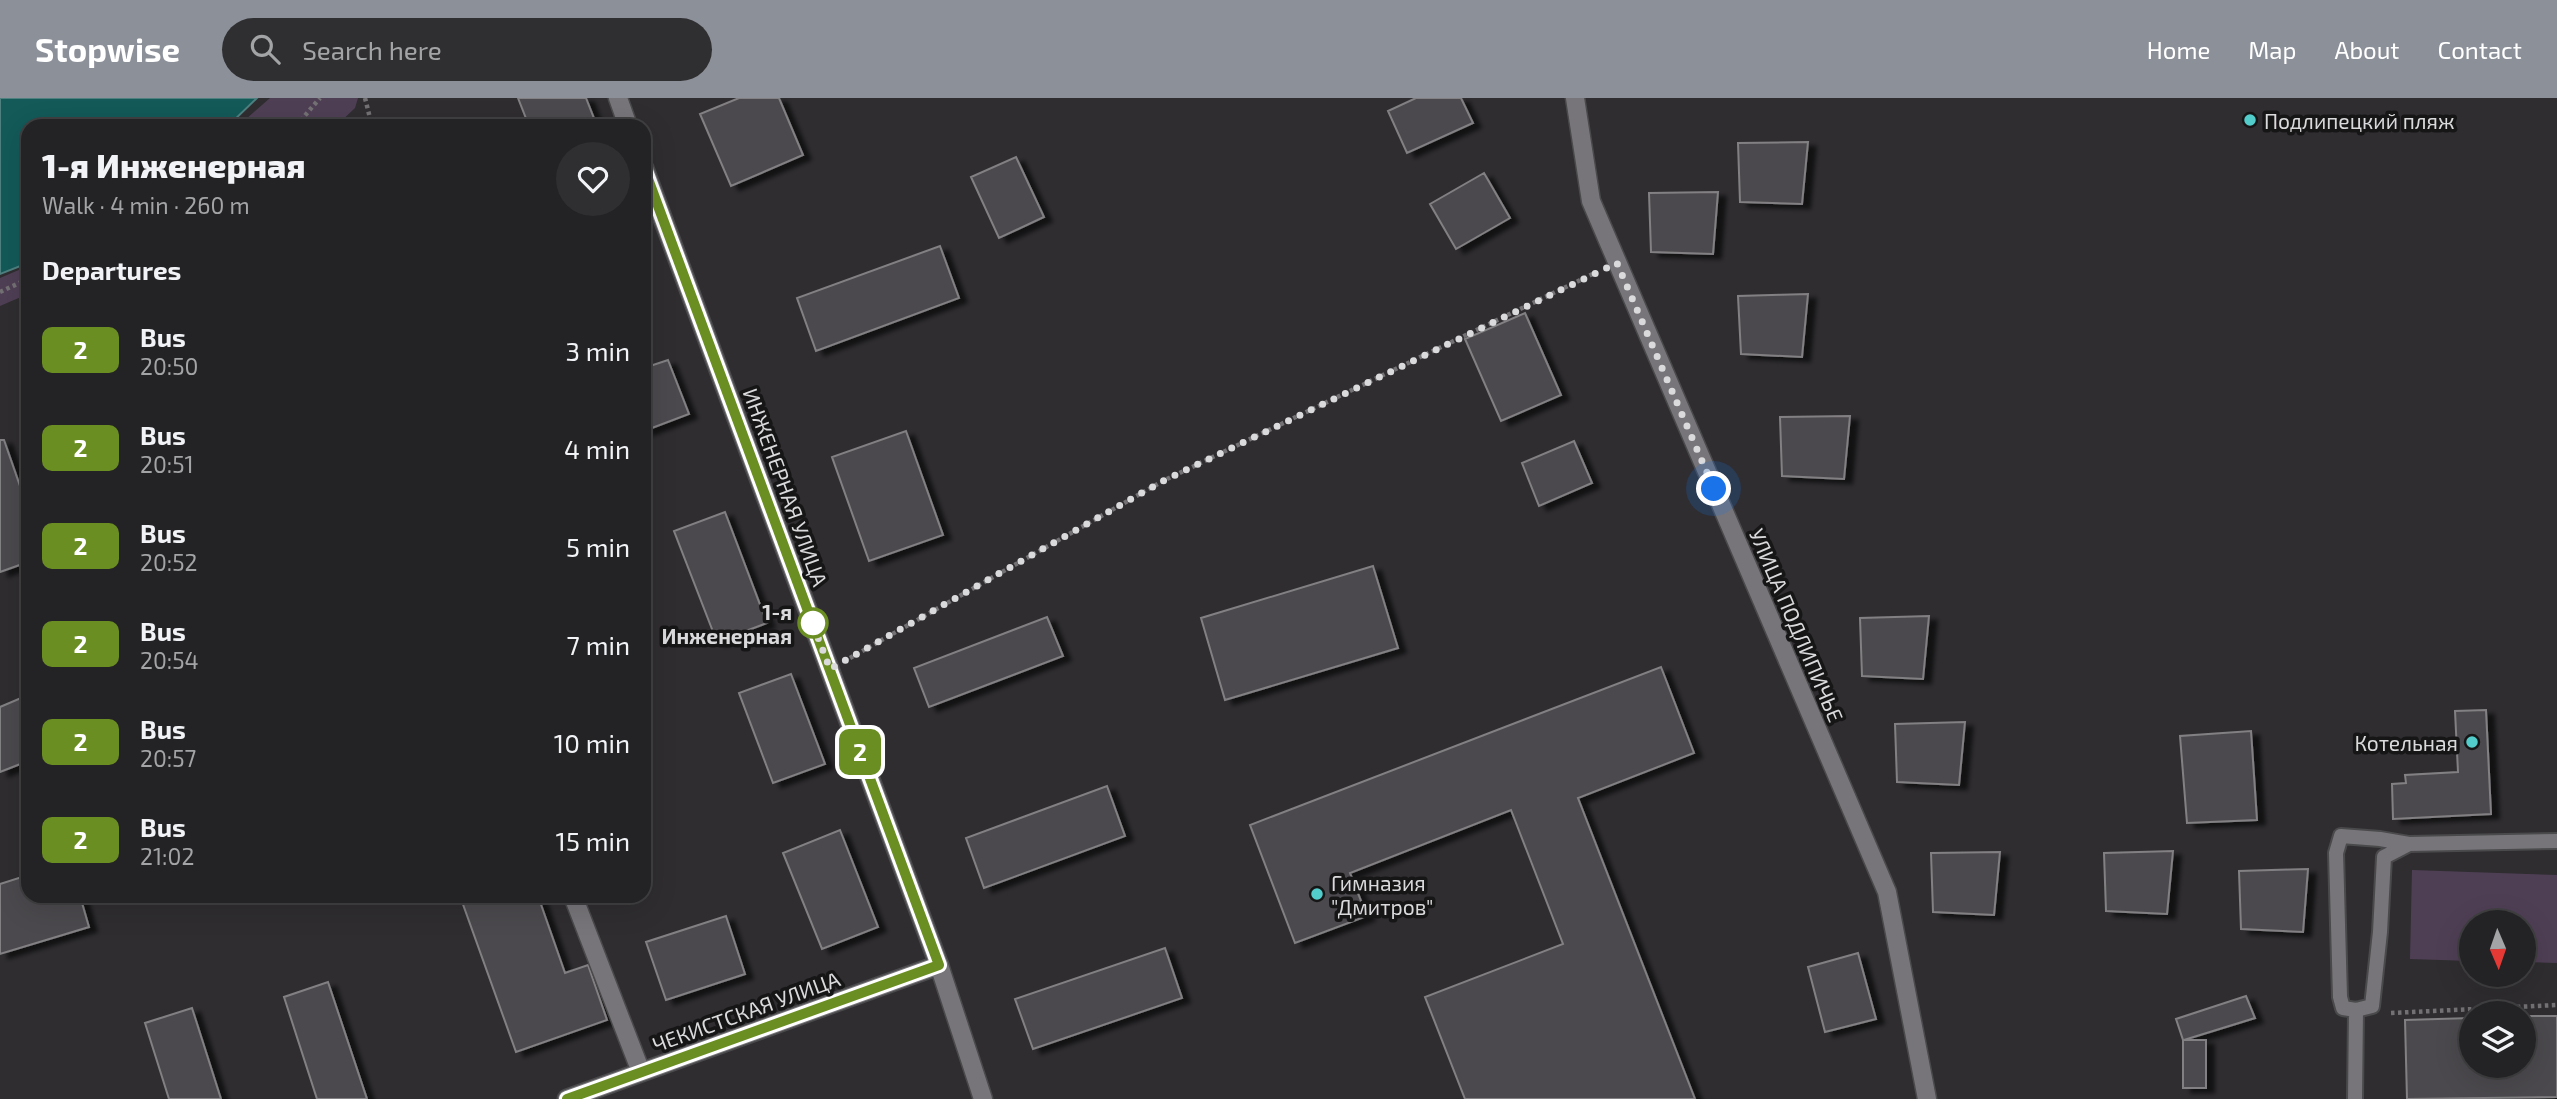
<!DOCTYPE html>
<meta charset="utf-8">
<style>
:root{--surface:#232224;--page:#2f2f31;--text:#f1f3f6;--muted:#a3a4a6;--line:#403f41;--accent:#8c9099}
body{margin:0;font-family:"Exo 2",sans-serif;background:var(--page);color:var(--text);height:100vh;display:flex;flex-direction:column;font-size:26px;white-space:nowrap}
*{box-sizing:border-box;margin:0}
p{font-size:23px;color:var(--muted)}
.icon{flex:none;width:38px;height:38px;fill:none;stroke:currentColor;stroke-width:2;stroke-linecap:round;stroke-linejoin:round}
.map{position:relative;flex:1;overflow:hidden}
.sheet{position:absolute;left:21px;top:21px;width:630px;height:784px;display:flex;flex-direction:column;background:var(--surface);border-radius:21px;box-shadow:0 7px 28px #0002,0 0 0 2px var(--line)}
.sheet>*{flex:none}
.badge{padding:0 14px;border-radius:10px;font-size:24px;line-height:46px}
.needle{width:46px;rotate:178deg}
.tools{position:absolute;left:2459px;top:812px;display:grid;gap:14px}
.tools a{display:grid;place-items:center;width:77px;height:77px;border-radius:50%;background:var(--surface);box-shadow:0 7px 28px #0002,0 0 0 2px var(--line);font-size:35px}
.you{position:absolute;width:35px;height:35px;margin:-18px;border:5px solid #fff;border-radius:50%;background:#1a73e8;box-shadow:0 0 0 10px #1a73e833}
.map>.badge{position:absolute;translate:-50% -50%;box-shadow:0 0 0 4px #fff}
h2{padding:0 21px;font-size:26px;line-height:63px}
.round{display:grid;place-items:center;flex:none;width:74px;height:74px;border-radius:37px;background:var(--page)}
.headline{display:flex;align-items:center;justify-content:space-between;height:119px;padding:0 21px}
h1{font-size:33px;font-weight:800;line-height:52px}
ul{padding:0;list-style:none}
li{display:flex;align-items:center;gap:21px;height:98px;padding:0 21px}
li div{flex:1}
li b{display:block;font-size:26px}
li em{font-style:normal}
li .badge{min-width:77px;font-weight:700;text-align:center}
header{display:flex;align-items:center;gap:42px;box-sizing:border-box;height:98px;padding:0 35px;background:var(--accent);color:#fff}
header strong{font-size:33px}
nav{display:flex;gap:38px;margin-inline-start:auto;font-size:24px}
.search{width:490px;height:63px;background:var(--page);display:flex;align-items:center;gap:18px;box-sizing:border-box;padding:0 24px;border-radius:38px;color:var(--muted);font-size:26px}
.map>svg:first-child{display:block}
.green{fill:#4f3f55}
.water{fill:#135a59;stroke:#4f8080;stroke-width:2}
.building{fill:#4c4a4d;stroke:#828083;stroke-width:2;filter:url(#shadow)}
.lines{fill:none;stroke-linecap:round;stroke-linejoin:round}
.service-casing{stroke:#4a494b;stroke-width:18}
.minor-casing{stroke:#4a494b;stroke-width:21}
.tertiary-casing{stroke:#4a494b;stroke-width:21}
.path{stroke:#737174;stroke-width:4.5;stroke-dasharray:3.5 3.5;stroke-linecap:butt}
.service{stroke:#777579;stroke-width:14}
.minor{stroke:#777579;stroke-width:18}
.tertiary{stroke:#777579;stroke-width:18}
.line-casing{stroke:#fff;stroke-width:16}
.line{stroke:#6b8e23;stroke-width:10}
.walk{stroke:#dad9db;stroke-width:7;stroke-dasharray:0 12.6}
.poi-dot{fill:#53cdcb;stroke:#171617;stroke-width:2.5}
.stop-dot{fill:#fff;stroke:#6b8e23;stroke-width:3.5}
.labels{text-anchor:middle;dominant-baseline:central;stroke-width:7;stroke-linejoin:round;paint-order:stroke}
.poi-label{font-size:21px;fill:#dad9db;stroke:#171617;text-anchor:start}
.street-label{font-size:21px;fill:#dad9db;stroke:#171617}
.stop-label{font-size:21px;font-weight:bold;fill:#dad9db;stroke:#171617;text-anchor:end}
</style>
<header>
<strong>Stopwise</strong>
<div class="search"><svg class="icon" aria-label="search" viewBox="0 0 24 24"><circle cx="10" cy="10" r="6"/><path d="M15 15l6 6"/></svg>Search here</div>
<nav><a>Home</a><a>Map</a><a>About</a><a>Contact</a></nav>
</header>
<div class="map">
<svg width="2557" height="1001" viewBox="0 0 2557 1001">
<defs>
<filter id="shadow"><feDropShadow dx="8" dy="4.5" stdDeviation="2" flood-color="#0009"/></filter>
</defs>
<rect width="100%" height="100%" fill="#2f2d30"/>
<path class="green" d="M270,0H358L355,10L336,28H238Z
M28,168V196L0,208V180Z
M2412,772L2557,777V865L2524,864V824H2471V863L2410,861Z"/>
<path class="water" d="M0,0H257L228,28H28V165L0,176Z"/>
<path class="building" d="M518,0H586L597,28H529Z
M739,0H779L803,57L731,88L700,16Z
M1416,0H1461L1473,25L1407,55L1388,13Z
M1808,44L1802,106L1740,104L1738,45Z
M1016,59L1044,119L999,140L971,79Z
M1484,75L1510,120L1456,151L1430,106Z
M1718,94L1713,156L1651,154L1649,95Z
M940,148L959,200L816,253L797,200Z
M1808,196L1802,259L1741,256L1738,198Z
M1525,215L1561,297L1501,323L1465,241Z
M668,262L689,316L644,333V270Z
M1850,318L1844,381L1782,378L1780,319Z
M906,333L943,437L869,463L832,359Z
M0,342H4L28,411V464L0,474Z
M1574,343L1592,385L1539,408L1522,365Z
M725,414L767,525L717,544L674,433Z
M1373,468L1398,550L1225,602L1201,520Z
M1929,518L1923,581L1862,578L1860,520Z
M1047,519L1063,558L929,609L914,570Z
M1661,569L1694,655L1578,700L1695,1001H1465L1425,899L1563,846L1511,712L1350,775L1367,818L1295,845L1250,727Z
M791,576L825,666L773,685L739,595Z
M28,597V663L0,674V609Z
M2486,612L2491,716L2393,721L2392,686L2406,685L2405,677L2458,674L2455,613Z
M1965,624L1959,687L1897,684L1895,626Z
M2251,633L2257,722L2187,725L2180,638Z
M1107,688L1125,738L984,790L966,740Z
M840,732L878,829L822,851L783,755Z
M2173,753L2167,816L2106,813L2104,755Z
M2000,754L1994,817L1933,814L1931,755Z
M2308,771L2303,834L2241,831L2239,773Z
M28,777V798H80L89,829L0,856V786Z
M460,798H538L565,875L588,867L607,922L516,954Z
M726,818L745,876L666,902L646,844Z
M1165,850L1182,900L1033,951L1015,901Z
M1858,855L1876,921L1825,934L1808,869Z
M328,884L367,1001H317L284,899Z
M2246,898L2255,920L2184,942H2206V990H2183V942L2176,921Z
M192,910L221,1001H169L145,925Z
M2524,918H2557V999L2407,1001L2405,922L2471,920V968H2524Z"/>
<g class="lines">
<defs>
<path id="service" d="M2356,912L2343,910L2340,899L2336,755L2341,738L2380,741L2409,746L2557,743
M2355,1001L2356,912L2372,908L2380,834L2384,759L2409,746"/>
<path id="minor" d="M1575,0L1591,103L1887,794L1927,1001
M573,798L641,974
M567,1001L939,867"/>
<path id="tertiary" d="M618,0L628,28
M644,70L939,867L983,1001"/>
</defs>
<use href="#service" class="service-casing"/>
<use href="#minor" class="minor-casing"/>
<use href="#tertiary" class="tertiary-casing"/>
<path class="path" d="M365,0L372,28
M296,28L320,0
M0,194L28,181
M850,560L1163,383L1597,174
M2391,915L2557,907"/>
<use href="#service" class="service"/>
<use href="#minor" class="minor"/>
<use href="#tertiary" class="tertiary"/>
</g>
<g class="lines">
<defs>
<path id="line" d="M567,1001L939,867L644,70"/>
</defs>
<use href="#line" class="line-casing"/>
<use href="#line" class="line"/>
<path class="walk" d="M813,525L811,521L830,571L1163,383L1617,165L1714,391"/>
</g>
<g class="poi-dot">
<circle cx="2250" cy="22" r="7"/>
<circle cx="2472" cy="644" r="7"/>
<circle cx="1317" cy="796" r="7"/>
</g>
<circle class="stop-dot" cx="813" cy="525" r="14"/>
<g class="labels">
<g class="poi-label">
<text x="2264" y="22">Подлипецкий пляж</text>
<text x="2458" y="644" text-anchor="end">Котельная</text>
<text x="1331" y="784">Гимназия<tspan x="1331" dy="24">"Дмитров"</tspan></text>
</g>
<g class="street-label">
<text transform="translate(786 389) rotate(70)">ИНЖЕНЕРНАЯ УЛИЦА</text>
<text transform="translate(1797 527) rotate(67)">УЛИЦА ПОДЛИПИЧЬЕ</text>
<text transform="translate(746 913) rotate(-20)">ЧЕКИСТСКАЯ УЛИЦА</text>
</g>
<g class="stop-label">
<text x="792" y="513">1-я<tspan x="792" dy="24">Инженерная</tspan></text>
</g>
</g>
</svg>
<div class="tools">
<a><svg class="needle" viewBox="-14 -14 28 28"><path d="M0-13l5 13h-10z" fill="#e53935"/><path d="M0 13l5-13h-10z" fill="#a3a4a6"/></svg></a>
<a><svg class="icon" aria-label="layers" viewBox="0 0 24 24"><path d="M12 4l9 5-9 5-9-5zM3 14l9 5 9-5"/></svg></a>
</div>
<div class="you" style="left:1714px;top:391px"></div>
<b class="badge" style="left:860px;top:654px;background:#6b8e23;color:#fff">2</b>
<section class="sheet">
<div class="headline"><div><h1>1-я Инженерная</h1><p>Walk · 4 min · 260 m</p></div><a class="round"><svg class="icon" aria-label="heart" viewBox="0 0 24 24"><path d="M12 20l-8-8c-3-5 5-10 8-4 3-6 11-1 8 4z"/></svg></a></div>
<h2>Departures</h2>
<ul>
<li><span class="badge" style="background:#6b8e23;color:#fff">2</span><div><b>Bus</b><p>20:50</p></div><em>3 min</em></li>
<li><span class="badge" style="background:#6b8e23;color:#fff">2</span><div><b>Bus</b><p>20:51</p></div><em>4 min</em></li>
<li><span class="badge" style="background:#6b8e23;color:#fff">2</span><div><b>Bus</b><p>20:52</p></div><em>5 min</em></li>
<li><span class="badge" style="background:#6b8e23;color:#fff">2</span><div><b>Bus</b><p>20:54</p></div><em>7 min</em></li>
<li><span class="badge" style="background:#6b8e23;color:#fff">2</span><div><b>Bus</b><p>20:57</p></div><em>10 min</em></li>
<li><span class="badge" style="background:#6b8e23;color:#fff">2</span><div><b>Bus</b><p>21:02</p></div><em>15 min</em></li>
</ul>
</section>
</div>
